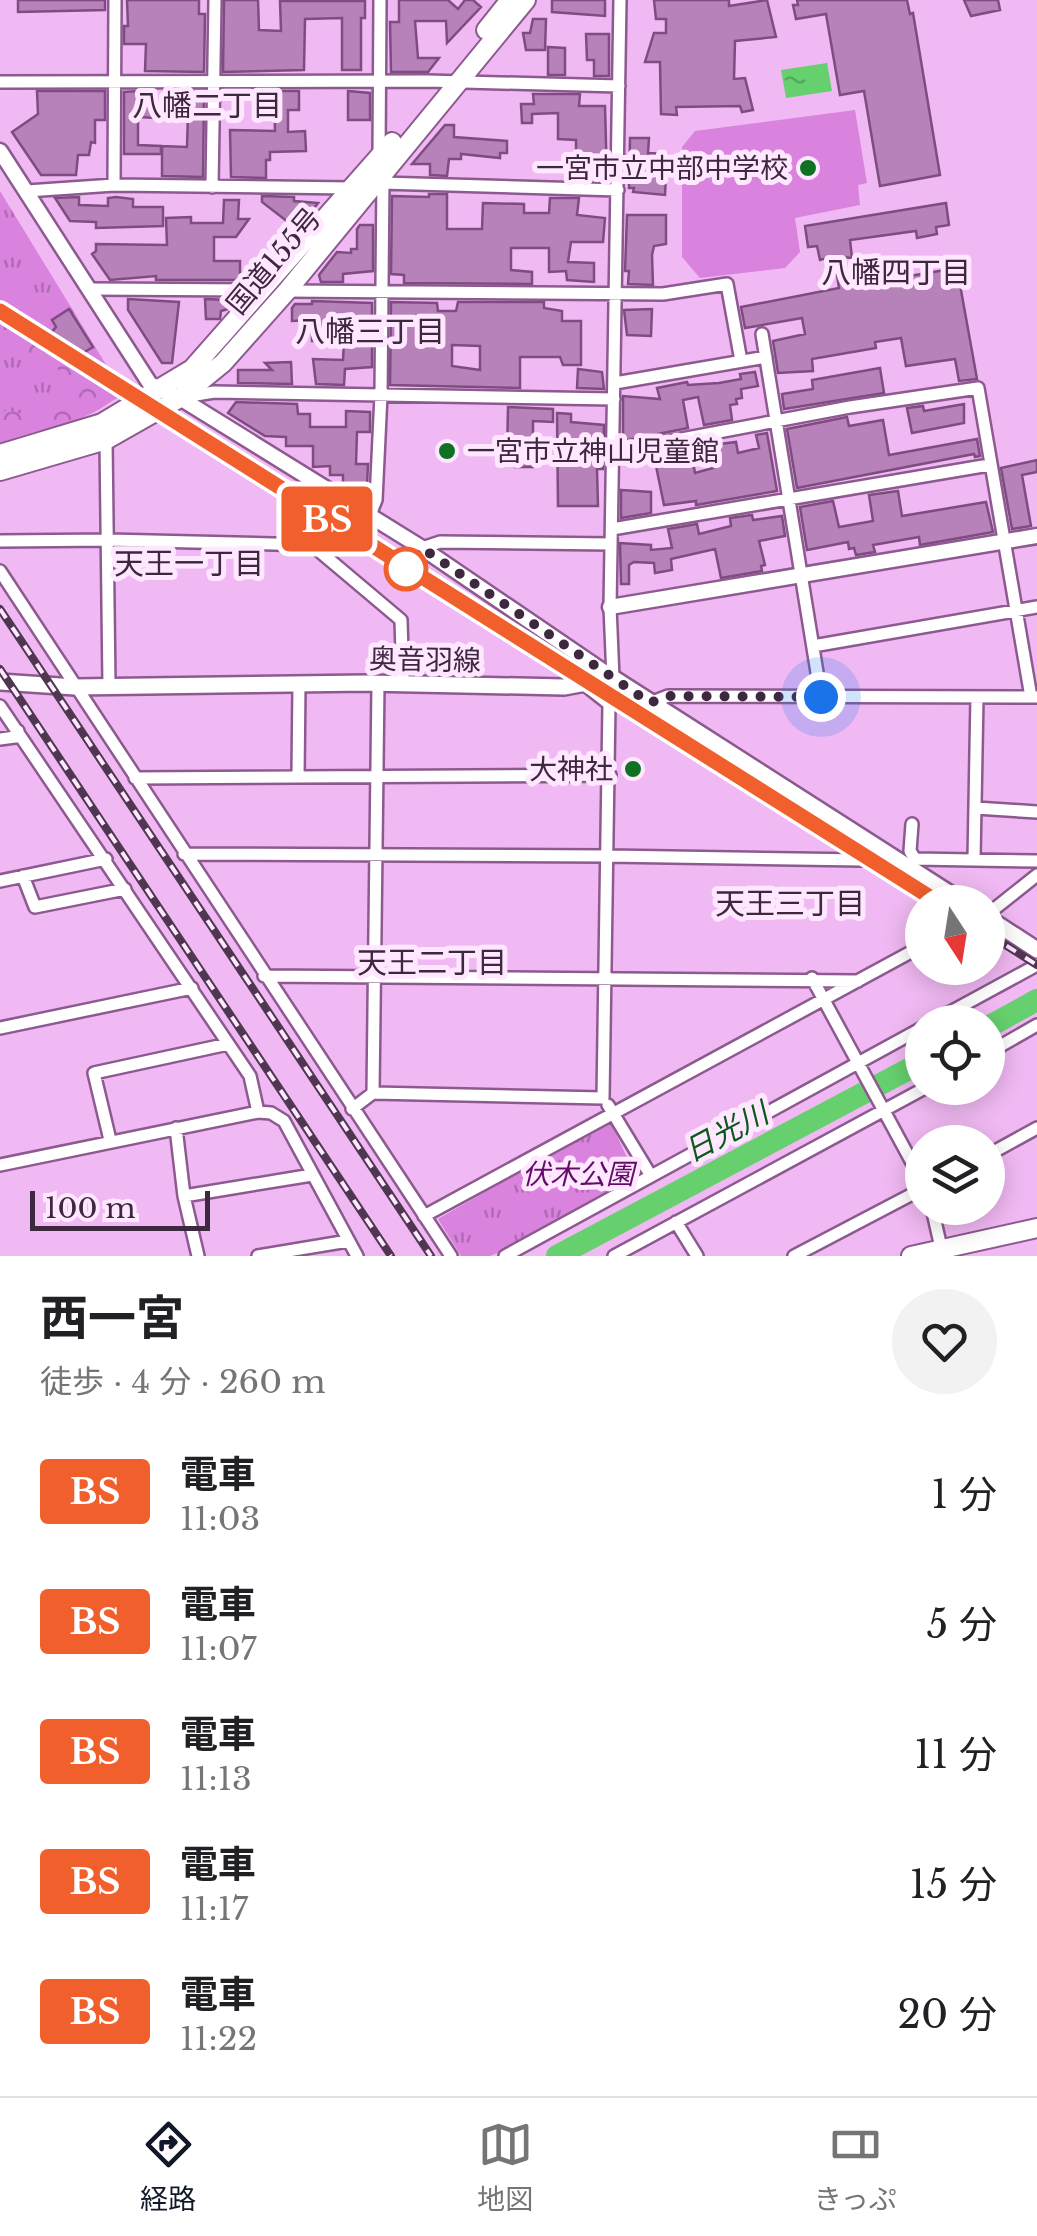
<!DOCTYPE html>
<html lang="ja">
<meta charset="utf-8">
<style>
:root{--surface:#fff;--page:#f2f2f2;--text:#202124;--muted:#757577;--line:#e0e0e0;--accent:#111827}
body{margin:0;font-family:"Libre Baskerville","Noto Sans JP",serif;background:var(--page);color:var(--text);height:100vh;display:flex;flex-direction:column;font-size:38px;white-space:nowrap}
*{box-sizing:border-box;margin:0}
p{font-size:32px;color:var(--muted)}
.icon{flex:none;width:55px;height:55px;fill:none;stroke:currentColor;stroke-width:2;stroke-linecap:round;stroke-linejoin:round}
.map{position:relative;height:1256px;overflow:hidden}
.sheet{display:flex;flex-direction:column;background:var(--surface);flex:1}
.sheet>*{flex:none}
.badge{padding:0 20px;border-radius:8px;font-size:35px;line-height:65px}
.needle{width:65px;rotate:168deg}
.fabs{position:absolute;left:905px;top:885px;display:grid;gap:20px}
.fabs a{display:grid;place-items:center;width:100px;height:100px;border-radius:50%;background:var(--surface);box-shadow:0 5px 25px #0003;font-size:50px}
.scale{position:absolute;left:30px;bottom:25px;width:180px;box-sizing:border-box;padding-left:10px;border:5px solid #3e283f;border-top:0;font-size:28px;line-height:35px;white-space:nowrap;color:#3e283f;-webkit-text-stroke:8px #fee7ff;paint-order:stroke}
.you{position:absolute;width:50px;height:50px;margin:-25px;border:8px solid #fff;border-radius:50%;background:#1a73e8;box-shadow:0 0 0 15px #1a73e833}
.map>.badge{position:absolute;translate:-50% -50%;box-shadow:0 0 0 5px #fff}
.round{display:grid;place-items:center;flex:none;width:105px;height:105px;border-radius:52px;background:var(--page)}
.headline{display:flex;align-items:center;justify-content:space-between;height:170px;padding:0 40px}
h1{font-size:48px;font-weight:700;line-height:75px}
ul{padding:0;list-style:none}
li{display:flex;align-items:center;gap:30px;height:130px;padding:0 40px}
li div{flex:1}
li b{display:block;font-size:38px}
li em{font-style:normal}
li .badge{min-width:110px;font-weight:700;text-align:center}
.dock{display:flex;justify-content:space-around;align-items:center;height:140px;border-top:2px solid var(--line);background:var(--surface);font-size:28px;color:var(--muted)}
.dock a{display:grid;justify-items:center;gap:5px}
.dock .active{color:var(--accent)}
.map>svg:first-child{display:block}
.grass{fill:url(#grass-tufts)}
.forest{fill:url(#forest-crowns)}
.pitch{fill:#d982de}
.water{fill:url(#water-ripples)}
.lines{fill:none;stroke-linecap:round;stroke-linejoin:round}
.river{stroke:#66d06e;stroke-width:22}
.building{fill:#b782ba;stroke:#7e4c80;stroke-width:2.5;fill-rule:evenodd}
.minor-casing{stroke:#8c5a8f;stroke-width:16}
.tertiary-casing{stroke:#8c5a8f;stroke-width:19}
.secondary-casing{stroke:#8c5a8f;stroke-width:20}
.primary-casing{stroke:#8c5a8f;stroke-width:22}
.trunk-casing{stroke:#8c5a8f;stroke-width:22}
.minor{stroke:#fff;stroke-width:11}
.tertiary{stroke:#fff;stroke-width:14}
.secondary{stroke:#fff;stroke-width:15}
.primary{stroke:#fff;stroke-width:18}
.trunk{stroke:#fff;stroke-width:18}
.rail-casing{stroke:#503751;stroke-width:8}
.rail{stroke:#fee7ff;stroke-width:4;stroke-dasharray:11;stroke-linecap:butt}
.line-casing{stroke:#fff;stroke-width:22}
.line{stroke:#f05f2c;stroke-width:15}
.walk{stroke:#3e283f;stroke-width:10;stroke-dasharray:0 18}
.poi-dot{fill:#0e7222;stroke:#fee7ff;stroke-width:4}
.stop-dot{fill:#fff;stroke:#f05f2c;stroke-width:5}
.labels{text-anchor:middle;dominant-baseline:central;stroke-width:10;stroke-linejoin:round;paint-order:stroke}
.poi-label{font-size:28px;fill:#3e283f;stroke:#fee7ff;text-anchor:end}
.street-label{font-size:28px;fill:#3e283f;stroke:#fee7ff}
.park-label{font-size:28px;font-style:italic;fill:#630b69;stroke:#fee7ff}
.neighbourhood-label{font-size:30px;fill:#3e283f;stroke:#fee7ff}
.water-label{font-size:30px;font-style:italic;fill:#0b5819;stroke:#fee7ff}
</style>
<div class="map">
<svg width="1037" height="1256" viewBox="0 0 1037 1256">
<defs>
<pattern id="grass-tufts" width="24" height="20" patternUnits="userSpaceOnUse" patternTransform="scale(2.5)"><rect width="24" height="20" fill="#d982de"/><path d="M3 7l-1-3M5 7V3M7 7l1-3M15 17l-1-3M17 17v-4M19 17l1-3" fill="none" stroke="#b16ab5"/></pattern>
<pattern id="forest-crowns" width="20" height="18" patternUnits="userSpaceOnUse" patternTransform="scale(2.5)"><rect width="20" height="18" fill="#d982de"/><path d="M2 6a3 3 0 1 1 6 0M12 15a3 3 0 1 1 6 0" fill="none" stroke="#b16ab5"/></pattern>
<pattern id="water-ripples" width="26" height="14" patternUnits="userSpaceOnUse" patternTransform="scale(2.5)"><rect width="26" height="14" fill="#66d06e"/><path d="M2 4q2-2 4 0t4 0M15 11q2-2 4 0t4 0" fill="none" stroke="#55a95c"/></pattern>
</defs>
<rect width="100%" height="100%" fill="#f1b9f3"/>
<path class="grass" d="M0,191L124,394L94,412L0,443Z
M610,1120L636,1178L500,1252L490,1256H461L438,1219Z"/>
<path class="forest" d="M0,324L116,396C90,424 36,430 0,440V416L7,409L24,415L29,400L68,397L83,392C66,384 60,381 56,362L18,349L6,352L0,343Z"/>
<path class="pitch" d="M855,110L867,183L858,185L860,205L795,218L800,252L785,268L700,278L682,257V147L695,131Z"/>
<path class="water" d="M827,63L832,91L786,98L781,70Z"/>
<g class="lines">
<path class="river" d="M988,1027L1037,1000
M557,1256L922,1062"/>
</g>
<path class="building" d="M18,0H105V10L18,12Z
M127,0H199V14H205L204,72L145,71L146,44H124V26H128Z
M224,0H258L259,30L281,31L280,1H365V18H361V70H342V18L305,19L304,70L223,72Z
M399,0H448L458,9L465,0H473L481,7L447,43L446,21H415L418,58H439L428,72H391L390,22H399Z
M552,0H605V16L552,12Z
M654,0H729V6L767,0L776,37L735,41L734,79L745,78L753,110L742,112L740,106L676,107L677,115L661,114L660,62H645L654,33H666V19H656Z
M797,0H907L910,14L913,13L940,175L880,186L864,91L840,95L826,14L796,19L793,5H798Z
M964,0H998L1000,10L971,16Z
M533,19H546L545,50H526L523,33H530Z
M586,34H609V76H594V60H587Z
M548,47L565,48V75H548Z
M37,91H105V120H95V143L91,142L89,155H78L76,175H41L12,132L38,114Z
M138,91V99H156V118L138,117V145L161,146V154H124V92Z
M174,91H204L203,177L162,176V146L187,147L188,113H174Z
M281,91H299V110H288V132L305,131L306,151L270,152V160H266V178L231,177L230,130L275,131L274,94H281Z
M348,91L370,93V120H348Z
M533,94H580L579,106H605L607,180L576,179V140L558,139V113L532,114V123H522L521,104H534Z
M445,125H454V137L507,141V153H500V158L461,154V159H449L447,176L430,175V164H412Z
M630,138H649L648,153L667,154L665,195L633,192L634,188H629Z
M429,194H447V229H482L483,203L524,204V213H549L550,198H579L577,215L605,218L603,242H571L568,262L594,263V282L567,280L566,271L549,272V248H511V270L532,272V284L404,283V275L391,274L392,196L429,197Z
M262,196L294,197V201L318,203L297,229L262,202Z
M79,197V205L108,206V198L116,197L133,199V207H163V226L96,228V222L70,221L55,198Z
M224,200H239L238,219H249L236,237H214V261H240V280H156V276L110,280L92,254L96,251V244L167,245L166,218L191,217V223H223Z
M946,203L949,225L936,227L937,234L917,238L916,231L850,240L852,258L843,257L850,286L957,268L977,379L959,381L955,359L906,366L901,338L875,342L876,348L812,359L813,371L778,373L773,341L805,334L802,318L745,328L741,307L839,288L834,256L820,260L817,246L808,247L805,226Z
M627,215H666V244L654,246L652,255L653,285L628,284L629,271H625Z
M360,225H373V271L343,274V282H321L319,275L337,252L351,253V249H357V229Z
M128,299L179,302L172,363H162L128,310Z
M205,299L228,300V309L221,311L220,319H206Z
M312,301L372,303V367L345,369L344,385L316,384L313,359L343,360L344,341H312V320L292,321V308L295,304H312Z
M391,302L437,303L438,311H456L458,302H544V308L562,311V321H581V365H563L560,357H520V388L390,385ZM452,345L480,346V370L452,366Z
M69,309L93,347L81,354L50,334L56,327L52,320Z
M652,309L651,336L627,335L624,310Z
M291,362L292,384L238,383V370H272L265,363Z
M880,368L884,393L784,409L782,394L813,389L812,380Z
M578,369L602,372L604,389L577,388Z
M755,372L758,386L741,389L742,398L736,399L737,404L730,405L732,420L704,425L698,397L683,400L688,428L623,441V396L660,399L657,388L687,382L688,385L719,383L741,379L740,374Z
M236,402L297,404L298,414H310V427H346V411L370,412V432H357L356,464H368L367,486L343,484V475H330V466L313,467V446H286V437L265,436L228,413Z
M964,404V423L912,433L907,408L923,406L924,411Z
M508,407L553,409V422L533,421V467H515V455H507Z
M557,413L571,414V422L604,425L603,469H597L598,506H558Z
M847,417L849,426L883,420L889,455L977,439L980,456L975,457L974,454L797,488L787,429Z
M767,433L777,491L696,505V501L664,505L655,461L692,456L695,473L713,468L711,445L736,442L738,453L759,448L756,435Z
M1037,460V472L1022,475L1031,526L1012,529L1001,468Z
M621,490L651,492V513L621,518Z
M898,491L902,516L986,502L993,532L920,545L919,537L873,545L875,552L856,555L854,548L849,549L848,542L807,550L800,507L833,501L839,527L873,521L869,495Z
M752,515L753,520L782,516L785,536L759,541L765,565L761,566L762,571L721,578L715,549L671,559L672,570L655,573L654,563L634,562L629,565V584H621L620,543L651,545V550L672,548L668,529L697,524L699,534L731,526L730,518Z"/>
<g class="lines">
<defs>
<path id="minor" d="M0,82L427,81L619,86
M379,156L380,0
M382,183L618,190
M114,185L115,0
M212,187L215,0
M27,191L114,185L352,188
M91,289L261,290
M287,291L663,294L727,284L741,361
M762,334L821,697
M615,383L766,357
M184,397L214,392L614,399
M106,440L109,686
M613,452L850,407L978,388L1031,697
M293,507L312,545L401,620L403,685
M369,517L376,500L381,395L383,177
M612,529L989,465
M0,541L109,540L312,545
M422,548L440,542L611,544
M0,571L451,1256
M813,646L1037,607
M613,678L610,607L620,0
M650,703L668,696L1037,697
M0,706L250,1076L258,1112L271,1113L284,1121L357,1256
M0,739L15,737L18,731
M298,777L299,684
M135,778L610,775
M976,808L1037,812
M912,824L910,851L915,859
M184,854L608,856L862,860L877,848
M974,859L977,697
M907,867L915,859L1037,861
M23,876L35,907L125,889
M0,881L106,859
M988,914L1037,875
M264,976L858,981
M812,978L922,1181
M932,1022L1037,965
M0,1028L192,988
M988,1053L1037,1025
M373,1093L378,684
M608,1105L651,1176
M352,1109L373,1093L603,1098L609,704L585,685
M176,1128L184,1196L198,1256
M110,1140L94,1073L228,1044
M988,1155L1037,1128
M0,1165L258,1112
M184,1196L312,1175
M932,1208L942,1252
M424,1216L922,946
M676,1222L697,1256
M258,1256L348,1241
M505,1256L922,1028
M614,1256L925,1088
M794,1256L922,1189"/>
<path id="tertiary" d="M0,151L150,384L180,398L422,548L613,678
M610,607L1037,536"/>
<path id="secondary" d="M0,682L75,687L367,683L564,687L613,678L963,902
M988,918L1037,950"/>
<path id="primary" d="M911,1256L1037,1228"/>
<path id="trunk" d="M486,30L510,0
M0,454L102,423L192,369L392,142
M0,471L106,440L180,398L223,363L287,291L526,0"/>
</defs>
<use href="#minor" class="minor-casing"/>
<use href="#tertiary" class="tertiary-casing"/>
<use href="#secondary" class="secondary-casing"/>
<use href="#primary" class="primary-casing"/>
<use href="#trunk" class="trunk-casing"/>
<use href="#minor" class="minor"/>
<use href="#tertiary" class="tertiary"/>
<use href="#secondary" class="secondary"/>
<use href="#primary" class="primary"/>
<use href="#trunk" class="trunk"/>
<defs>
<path id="rail" d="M0,311L938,902
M0,609L431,1256
M0,669L391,1256
M988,934L1037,965"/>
</defs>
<use href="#rail" class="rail-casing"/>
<use href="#rail" class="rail"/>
</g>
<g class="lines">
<defs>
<path id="line" d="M0,311L938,902"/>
</defs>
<use href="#line" class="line-casing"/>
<use href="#line" class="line"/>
<path class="walk" d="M406,569L422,548L650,703L668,696L821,697"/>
</g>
<g class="poi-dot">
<circle cx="808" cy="168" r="10"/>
<circle cx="447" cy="451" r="10"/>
<circle cx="633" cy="769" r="10"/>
</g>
<circle class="stop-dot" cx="406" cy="569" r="20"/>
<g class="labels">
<g class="poi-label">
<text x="788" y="168">一宮市立中部中学校</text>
<text x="467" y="451" text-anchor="start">一宮市立神山児童館</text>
<text x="613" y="769">大神社</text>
</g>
<g class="street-label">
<text transform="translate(274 261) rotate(-50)">国道155号</text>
<text transform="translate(425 660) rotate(1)">奥音羽線</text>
</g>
<g class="park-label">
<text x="578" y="1174">伏木公園</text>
</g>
<g class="neighbourhood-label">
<text x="207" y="105">八幡二丁目</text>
<text x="896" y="272">八幡四丁目</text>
<text x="370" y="331">八幡三丁目</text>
<text x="189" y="563">天王一丁目</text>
<text x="790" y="903">天王三丁目</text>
<text x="432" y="962">天王二丁目</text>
</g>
<g class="water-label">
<text transform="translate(726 1132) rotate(-28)">日光川</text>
</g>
</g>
</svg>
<div class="fabs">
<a><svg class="needle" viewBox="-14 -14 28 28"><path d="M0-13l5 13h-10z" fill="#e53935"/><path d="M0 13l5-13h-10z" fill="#757577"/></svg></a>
<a><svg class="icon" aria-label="locate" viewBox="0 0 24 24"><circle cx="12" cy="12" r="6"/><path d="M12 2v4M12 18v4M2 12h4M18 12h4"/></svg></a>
<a><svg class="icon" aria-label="layers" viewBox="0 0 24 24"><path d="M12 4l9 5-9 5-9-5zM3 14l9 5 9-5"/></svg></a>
</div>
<div class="scale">100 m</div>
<div class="you" style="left:821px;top:697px"></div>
<b class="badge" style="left:327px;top:519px;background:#f05f2c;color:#fff">BS</b>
</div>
<section class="sheet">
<div class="headline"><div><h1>西一宮</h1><p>徒歩 · 4 分 · 260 m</p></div><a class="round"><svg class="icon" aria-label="heart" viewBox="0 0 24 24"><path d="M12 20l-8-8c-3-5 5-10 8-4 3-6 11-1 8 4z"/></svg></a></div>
<ul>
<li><span class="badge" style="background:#f05f2c;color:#fff">BS</span><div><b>電車</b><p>11:03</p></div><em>1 分</em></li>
<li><span class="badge" style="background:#f05f2c;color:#fff">BS</span><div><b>電車</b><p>11:07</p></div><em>5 分</em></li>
<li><span class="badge" style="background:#f05f2c;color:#fff">BS</span><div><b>電車</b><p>11:13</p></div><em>11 分</em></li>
<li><span class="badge" style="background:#f05f2c;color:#fff">BS</span><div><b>電車</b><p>11:17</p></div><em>15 分</em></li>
<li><span class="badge" style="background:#f05f2c;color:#fff">BS</span><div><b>電車</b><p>11:22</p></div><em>20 分</em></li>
</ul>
</section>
<nav class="dock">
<a class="active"><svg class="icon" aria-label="directions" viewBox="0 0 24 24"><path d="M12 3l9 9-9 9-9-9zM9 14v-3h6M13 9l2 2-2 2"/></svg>経路</a>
<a><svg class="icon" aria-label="map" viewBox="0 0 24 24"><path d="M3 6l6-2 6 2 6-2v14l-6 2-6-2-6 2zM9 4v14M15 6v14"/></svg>地図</a>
<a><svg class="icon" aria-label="tickets" viewBox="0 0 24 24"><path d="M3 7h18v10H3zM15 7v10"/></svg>きっぷ</a>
</nav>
